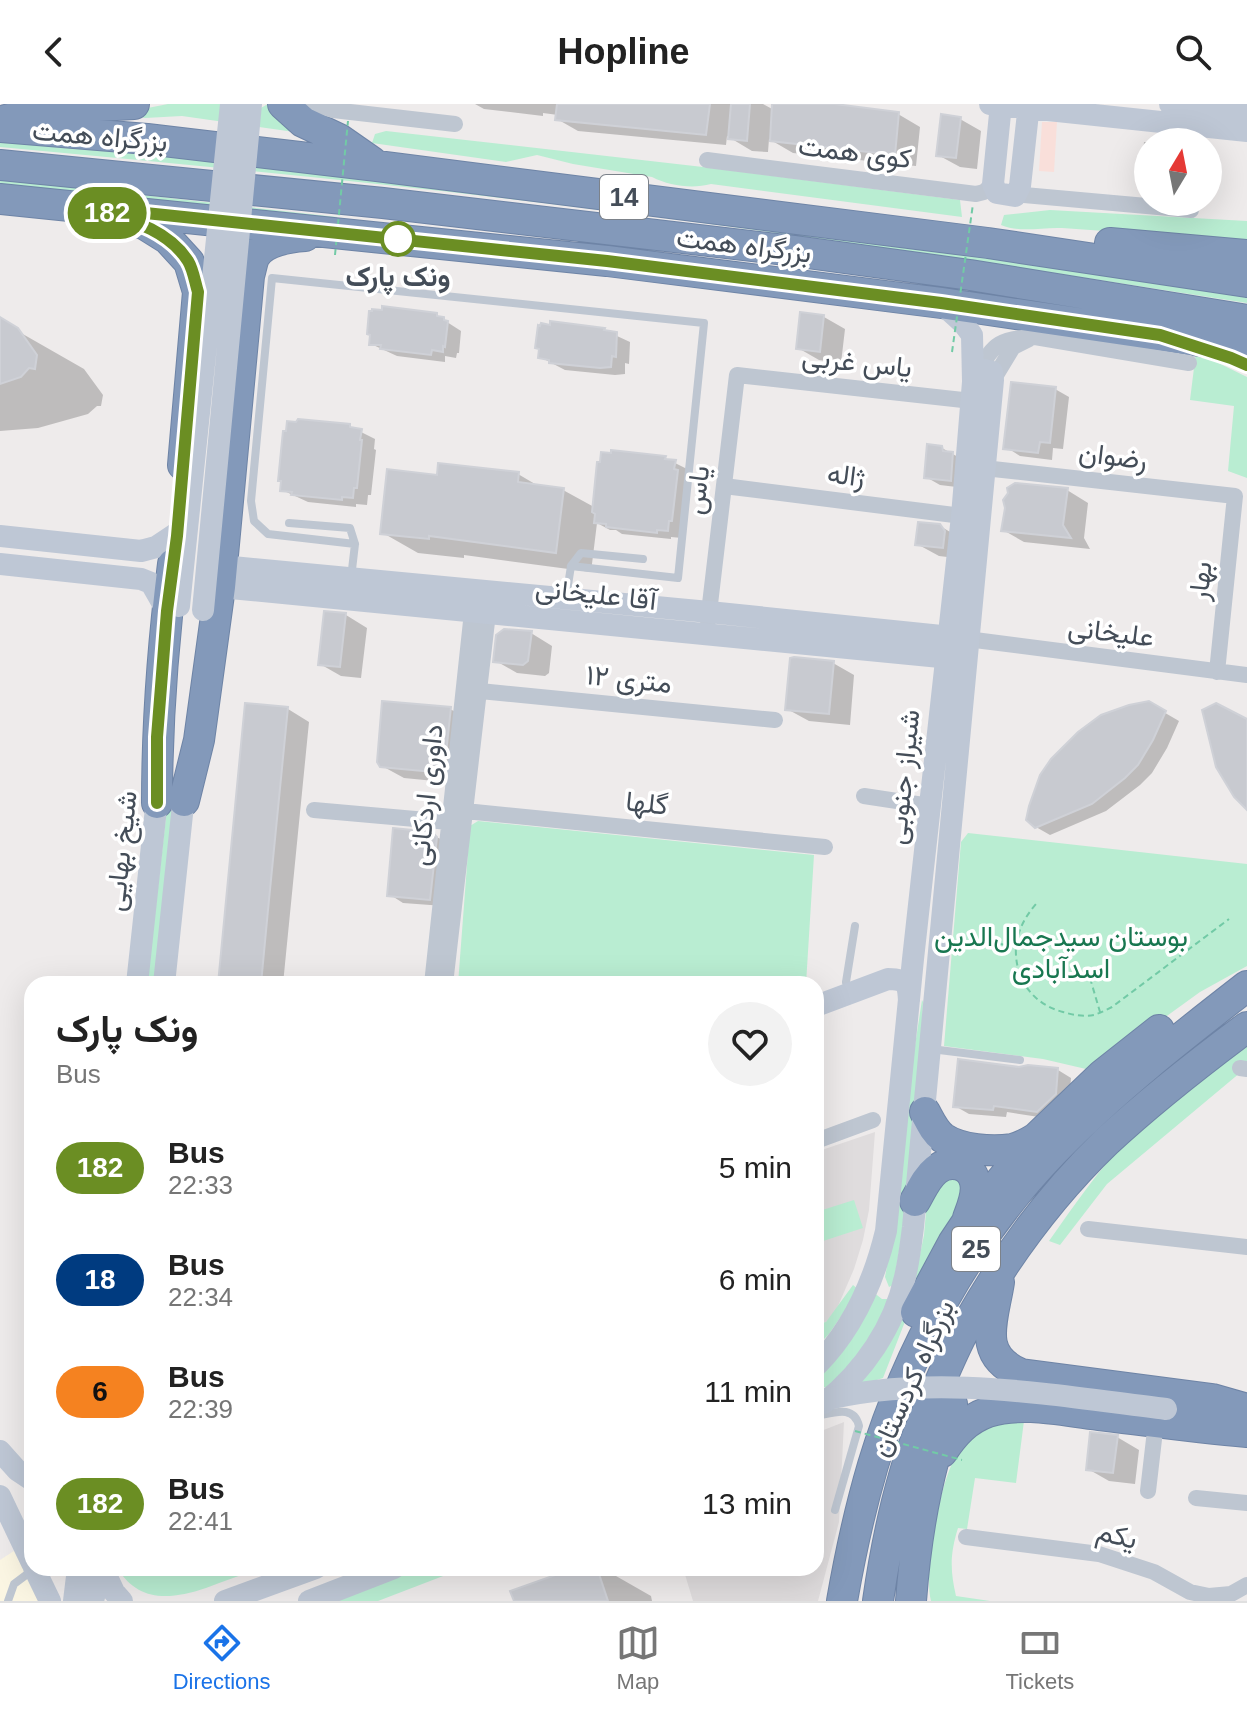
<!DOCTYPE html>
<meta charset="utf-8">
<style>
:root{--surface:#fff;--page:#f2f2f2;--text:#222;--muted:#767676;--line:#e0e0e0;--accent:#1a73e8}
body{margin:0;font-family:Arial,Vazirmatn,sans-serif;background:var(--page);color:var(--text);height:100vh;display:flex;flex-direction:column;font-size:30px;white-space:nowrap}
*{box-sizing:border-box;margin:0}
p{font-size:26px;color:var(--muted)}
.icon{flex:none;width:44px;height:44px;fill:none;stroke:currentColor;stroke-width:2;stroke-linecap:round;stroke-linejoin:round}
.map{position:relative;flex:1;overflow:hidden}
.details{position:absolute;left:24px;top:872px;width:800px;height:600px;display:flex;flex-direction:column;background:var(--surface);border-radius:24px;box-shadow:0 8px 32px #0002}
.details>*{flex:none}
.badge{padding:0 16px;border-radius:26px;font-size:28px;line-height:52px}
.needle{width:52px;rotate:10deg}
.buttons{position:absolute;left:1134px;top:24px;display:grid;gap:16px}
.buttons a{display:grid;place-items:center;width:88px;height:88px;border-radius:50%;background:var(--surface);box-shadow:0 8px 32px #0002;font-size:40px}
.map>.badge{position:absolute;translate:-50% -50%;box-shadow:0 0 0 4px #fff}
.round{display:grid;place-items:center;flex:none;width:84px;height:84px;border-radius:42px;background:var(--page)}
.summary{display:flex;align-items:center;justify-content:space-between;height:136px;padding:0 32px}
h1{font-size:38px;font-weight:700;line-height:60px}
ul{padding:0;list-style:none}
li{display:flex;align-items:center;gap:24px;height:112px;padding:0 32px}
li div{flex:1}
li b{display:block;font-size:30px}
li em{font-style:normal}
li .badge{min-width:88px;font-weight:700;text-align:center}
header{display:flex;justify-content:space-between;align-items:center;height:104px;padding:0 32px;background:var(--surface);font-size:36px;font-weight:700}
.tabs{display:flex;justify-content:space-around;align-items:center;height:112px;border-top:2px solid var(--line);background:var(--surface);font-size:22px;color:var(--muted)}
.tabs a{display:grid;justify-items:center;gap:4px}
.tabs .active{color:var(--accent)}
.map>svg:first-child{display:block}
.commercial{fill:#fbf6e3}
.education{fill:#dfdcdd}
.medical{fill:#f9dfda}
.green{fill:#b9edd2}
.shadow{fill:#0003}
.building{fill:#c8cad0;stroke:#cfd1d7;stroke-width:2}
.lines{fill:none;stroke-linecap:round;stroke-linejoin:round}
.highway-casing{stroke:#6e84a6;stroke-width:32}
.path{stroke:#72caa6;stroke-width:2;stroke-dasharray:6 4;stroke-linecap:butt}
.lane{stroke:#bec6d1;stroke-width:8}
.street{stroke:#bec6d1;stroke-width:16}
.secondary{stroke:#bec7d5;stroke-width:22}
.highway{stroke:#8399ba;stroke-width:30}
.path-bridge{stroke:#72caa6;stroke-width:2;stroke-dasharray:6 4;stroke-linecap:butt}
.secondary-bridge{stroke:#bec7d5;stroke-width:22}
.line-casing{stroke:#fff;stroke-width:18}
.line{stroke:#6b8e23;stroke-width:12}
.stop-dot{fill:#fff;stroke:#6b8e23;stroke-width:4}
.labels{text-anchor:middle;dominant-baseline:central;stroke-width:7;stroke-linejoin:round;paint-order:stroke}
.shield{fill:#fff;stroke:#7c828a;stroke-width:2}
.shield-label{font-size:26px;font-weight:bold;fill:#444d58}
.street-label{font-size:28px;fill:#444d58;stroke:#fff}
.stop-label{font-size:28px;font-weight:bold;fill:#444d58;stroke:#fff}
.park-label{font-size:28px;fill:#187750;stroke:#fff}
</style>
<header><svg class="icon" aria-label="back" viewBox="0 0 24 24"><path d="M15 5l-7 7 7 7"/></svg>Hopline<svg class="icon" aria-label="search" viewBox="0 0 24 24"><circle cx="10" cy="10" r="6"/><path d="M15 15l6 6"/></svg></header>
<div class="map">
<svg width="1247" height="1497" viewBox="0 0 1247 1497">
<rect width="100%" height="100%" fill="#eeebeb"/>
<path class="commercial" d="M20,1443L44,1497H0V1456Z"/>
<path class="education" d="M875,1028L869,1106L863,1136L854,1165L835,1209L826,1218L816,1217V1048Z
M844,1318L839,1418L818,1497H693L683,1464H816V1329Z"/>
<path class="medical" d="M1042,18H1057L1054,68L1039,67Z"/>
<path class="green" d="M168,0H228L259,5L268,0H274L294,28L182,12L145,14L122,9Z
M386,27L703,63L960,96L962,113L711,80C692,85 670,82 652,73L573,60L537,51L506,58L372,39L375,30Z
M0,34L405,75L1247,189V199C1037,166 827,134 616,108C411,82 205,62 0,43Z
M0,75L337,113L335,120L0,84Z
M1050,106L1247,117V139C1185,133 1124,128 1062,124C1042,123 1020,129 1001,121L1004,111Z
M1196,248L1247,273V374L1228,367L1234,302L1190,296Z
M170,678L177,679L158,880H147Z
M478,717L814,751L806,880H458L470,722Z
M968,729L1247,760V862L1200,888L1117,948L1086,965L1043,955L944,942L961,738Z
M922,896L923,898C920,993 911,1088 893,1181L889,1183L885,1173L891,1140L905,1006Z
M1247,941V963L1107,1080L1060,1141L1049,1137C1074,1102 1099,1064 1130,1034C1166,999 1206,970 1247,941Z
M942,1066L969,1082L913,1197L883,1274L857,1282L914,1179L924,1131L927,1096Z
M854,1096L863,1124L820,1138L816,1125V1108Z
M853,1181L859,1186L829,1230L816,1243V1220L826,1218Z
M873,1188L882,1195H894L841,1280L816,1285V1269Z
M1025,1309L1016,1379L975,1374L967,1425L958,1424C950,1450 950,1466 956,1492L990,1497H931C923,1466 940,1377 957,1350C963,1342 971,1333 978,1326C988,1318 1012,1313 1025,1309Z
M117,1464H155V1468L166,1464H260C242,1471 224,1477 206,1484C167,1497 138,1497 117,1464Z
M419,1464H464L378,1497H331Z"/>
<path class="shadow" d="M475,0H730L733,2V0H763L774,6V0H820L898,10L920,23L916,62L793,49L769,35L768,48L752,47L727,32L726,41L578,27L557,15L558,11L543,9V12L484,5Z
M960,15L981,27L977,65L960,63L938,51Z
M1144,38H1148V80L1140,75Z
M436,211L461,227L459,249H457L456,254L445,252V258L397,252L371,240Z
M824,213L845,225L841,259L819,256L798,244Z
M0,217L84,265L103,291L101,302H97L88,310L38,324L0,327Z
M604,226L630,238L629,260L625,259V270L615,271L565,266L540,253Z
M1055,285L1069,293L1063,345L1053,344L1052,356L1020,352L1006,343Z
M349,322L375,335L374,345L376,346L371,391H368L367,401L356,400V403L308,398L282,386Z
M942,344L967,358L965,384L940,381L926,373Z
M665,354L689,366L682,434L671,433V435L622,430L616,426H610L597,419L591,468L464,451V454L418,449L383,429L438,373L518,370L540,383L563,386L594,403Z
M1067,386L1088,399L1084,434L1090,445L1024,438L1003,426L1007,404Z
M940,422L962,435L964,455L939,452L917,440Z
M346,511L367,524L361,574L341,572L320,560Z
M531,529L552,542L549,569L545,572L517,569L496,557Z
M833,559L854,571L850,621L809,617L787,605Z
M1148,599L1179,617L1167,644L1152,669L1140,681L1106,707L1050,731L1036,723Z
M288,605L309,618L283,880H220Z
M450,605L472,617L465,680L404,674L382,662Z
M431,730L446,738L444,802L403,799L389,790Z
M1019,965L1058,966L1071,974L1069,998L1052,1015L1007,1008L1006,1013L969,1010L955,1002Z
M1117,1333L1139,1346L1135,1380L1109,1377L1088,1365Z
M581,1464H602L651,1492L652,1497H516Z"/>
<path class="building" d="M557,0H710L706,31L555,16Z
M731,0H750L747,37L728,35Z
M772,0H835L899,8L895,51L770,37Z
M941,10L961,13L956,54L936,52Z
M382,202L437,209V212L444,213V216L448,217L445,243L443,242V248L432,246L431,251L380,245L381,241H369L370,231L367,230L369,207H372V205L382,206Z
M800,208L824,211L820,248L796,245Z
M0,213L18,224L37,251L35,265L29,264L21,273L0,280Z
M550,217L605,224L604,226L617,228L616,253L612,252L611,263L600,264L549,259V256L538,254L539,245L535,244L538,221L540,222L541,219L550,221Z
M1011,278L1056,283L1050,339L1040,338L1038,349L1003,345Z
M298,315L350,320V323L362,325L360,336H362L357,384H354L353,394L342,393V396L291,391L292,388L280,387L281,377H278L283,327H286L287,317L296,318Z
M927,340L942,342L943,347L953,348L951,377L924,374Z
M611,346L666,352L665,355L676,356L674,365L678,366L672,417H669L668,427L657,426V429L606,423V420L594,419L595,410L592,408L597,358H600L601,348L611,349Z
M438,359L519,368L518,378L564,384L556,449L429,432V435L380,430L387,365L437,371Z
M1015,379L1068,384L1063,421L1071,434L1001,427L1005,404L1003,396L1008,389L1007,384Z
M918,418L940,420L945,427L943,444L915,441Z
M324,507L346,509L340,563L318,561Z
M504,525L532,527L528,557L523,561L493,558L496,531Z
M794,553L834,557L829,610L785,606L790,554Z
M382,597L451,603L444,669L380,663L377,658Z
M1149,597L1166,607L1153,636L1138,661L1125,674L1092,700L1035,724L1026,716L1029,702L1040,671L1051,655L1078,628L1101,611L1129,601Z
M245,599L288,603L268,806L261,880H218Z
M1216,599L1247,615V706L1234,693L1216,663L1202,606Z
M393,724L432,728L437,733L430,796L387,792Z
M958,955L1019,963L1028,961L1058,964L1056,990L1037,1008L994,1002L993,1006L953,1003Z
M1090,1328L1118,1331L1113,1369L1086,1366Z
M575,1464H597L608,1497H514L510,1487Z"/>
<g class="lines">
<defs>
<path id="highway" d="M283,0L303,18L339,35L372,58
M6,16L46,5L134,0
M0,23L147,35L377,62L988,139L1247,178
M0,61L383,99L794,147L970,171L1247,216
M0,95L607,157L941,199L1247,244
M128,116L144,120L168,135L189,158L198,188L183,361
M1110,139L1247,151
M184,697L199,636L220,483L249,172C251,166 252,157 255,152C264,137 290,133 305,132
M157,699C157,619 163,539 173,460
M925,1008C930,1017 934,1027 943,1034C961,1046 992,1048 1012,1045C1021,1043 1028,1039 1036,1034
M915,1097C921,1087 926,1074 936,1066C949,1055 971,1059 975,1078C978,1090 972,1103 968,1114
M999,1178C993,1217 976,1251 1021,1270L1212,1295L1247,1305
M916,1208L953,1139L967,1118L1036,1034L1102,971L1159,926
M942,1348C954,1330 966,1316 988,1308C1023,1297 1063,1307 1099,1311C1148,1317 1197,1324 1247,1328
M842,1497C850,1451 860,1405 873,1361C908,1246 969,1135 1053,1048C1112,987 1180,934 1247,882
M878,1497C884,1455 892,1413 904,1372C912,1343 924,1315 936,1287C946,1265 955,1242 967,1221C1004,1155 1051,1091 1106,1038C1149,998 1200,958 1247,923
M911,1497C916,1430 927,1363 952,1300"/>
</defs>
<use href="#highway" class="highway-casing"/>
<path class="path" d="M960,835L1016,842C1014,874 1032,900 1063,908C1073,911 1084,913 1094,911C1100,909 1106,906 1112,903L1229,815
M1016,841C1019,824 1025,813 1036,800
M1090,874L1100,908"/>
<path class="lane" d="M289,419L350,424L355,440
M571,462L581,449L643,455
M351,474L355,440L268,430L254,417L251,397L272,174L704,219L678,474L571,462L566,494
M846,878L855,822
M931,945L1020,956
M816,1312C833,1309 854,1300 859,1322L835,1406
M8,1497L14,1480L34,1465"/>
<path class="street" d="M311,0L333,6L455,20
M707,56L976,90L984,88L993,80
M1020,82L1024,91L1191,106
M979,269C991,239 1003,234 1035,233L1189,259
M993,276L1013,243L1029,235
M984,364L1235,392L1217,568
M724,382L962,412
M708,517L737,271L972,297
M967,535L1247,571
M470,586L775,616
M864,692L930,702
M314,706L449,718L465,707L825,743
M432,880L472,508
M445,880L488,509
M1240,964L1247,965
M816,1037L873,1016
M1088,1125L1247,1143
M1148,1387L1156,1318
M1196,1394L1247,1399
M966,1433L1099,1450L1154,1468L1190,1488L1209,1492L1231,1490L1247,1481"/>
<path class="secondary" d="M990,0L1247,27
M1001,0L993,80L997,89L1015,92L1020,82L1029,0
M1170,0L1247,8
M0,432L141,447L156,443L177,429
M0,460L141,475L151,479L167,507
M222,462L709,508L961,534
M220,483L961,555
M137,880L158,686
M164,880L185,682
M816,902L888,875C907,875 908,880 909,897
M816,1262C853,1225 874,1177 886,1127L913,855L962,412L973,278L972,231L963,219L941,199
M824,1299C864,1267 894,1223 905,1173C909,1156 911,1139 913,1123L993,276L992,268L984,266L979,269L973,278
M0,1347L17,1366L32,1376
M0,1392L32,1459
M34,1464L50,1497
M106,1471L114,1488L122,1497
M74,1497L78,1464
M93,1497L101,1464
M225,1497L316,1464
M309,1497L394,1464"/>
<use href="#highway" class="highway"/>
<path class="path-bridge" d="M335,151L348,17
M952,248L973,100
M855,1327L962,1356"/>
<path class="secondary-bridge" d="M179,502L231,0
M203,506L251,0
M816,1298C930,1268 1051,1291 1166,1305"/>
</g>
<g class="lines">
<defs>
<path id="line" d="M157,699V633L167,507L177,432L198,188C195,178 193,165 188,157C166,123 125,115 88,103L607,157L941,199L1160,231L1231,254L1247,261"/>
</defs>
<use href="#line" class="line-casing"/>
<use href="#line" class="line"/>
</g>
<circle class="stop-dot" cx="398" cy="135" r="16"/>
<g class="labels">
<g class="shield">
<rect x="600" y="71" width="48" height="44" rx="6"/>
<rect x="952" y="1123" width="48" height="44" rx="6"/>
</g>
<g class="shield-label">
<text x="624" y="93">14</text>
<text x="976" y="1145">25</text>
</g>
<g class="street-label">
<text transform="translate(100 32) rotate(5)">بزرگراه همت</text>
<text transform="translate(855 48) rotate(7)">کوی همت</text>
<text transform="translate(744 141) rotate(7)">بزرگراه همت</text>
<text transform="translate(857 258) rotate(6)">یاس غربی</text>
<text transform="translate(1113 352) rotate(7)">رضوان</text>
<text transform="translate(846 371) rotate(7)">ژاله</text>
<text transform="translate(697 386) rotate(-83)">یاس</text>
<text transform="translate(1200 477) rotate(-84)">بهار</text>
<text transform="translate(596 490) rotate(6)">آقا علیخانی</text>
<text transform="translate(1111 528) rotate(7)">علیخانی</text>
<text transform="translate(629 575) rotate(6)">۱۲ متری</text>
<text transform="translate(903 673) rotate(-84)">شیراز جنوبی</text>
<text transform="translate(426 691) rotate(-84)">داوری اردکانی</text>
<text transform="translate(647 699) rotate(6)">گلها</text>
<text transform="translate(121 747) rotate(-84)">شیخ بهایی</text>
<text transform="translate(912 1274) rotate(-66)">بزرگراه کردستان</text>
<text transform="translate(1117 1431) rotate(14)">یکم</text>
</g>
<g class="stop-label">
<text x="398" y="172">ونک پارک</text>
</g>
<g class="park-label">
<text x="1061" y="832">بوستان سیدجمال‌الدین<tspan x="1061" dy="32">اسدآبادی</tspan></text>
</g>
</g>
</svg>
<div class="buttons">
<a><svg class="needle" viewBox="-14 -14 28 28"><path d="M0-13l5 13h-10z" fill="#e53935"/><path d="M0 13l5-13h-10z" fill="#767676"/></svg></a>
</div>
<b class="badge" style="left:107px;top:109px;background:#6b8e23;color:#fff">182</b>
<section class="details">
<div class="summary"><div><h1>ونک پارک</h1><p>Bus</p></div><a class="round"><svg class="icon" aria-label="heart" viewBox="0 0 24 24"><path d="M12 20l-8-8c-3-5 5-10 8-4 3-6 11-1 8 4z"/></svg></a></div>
<ul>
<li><span class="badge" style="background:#6b8e23;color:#fff">182</span><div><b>Bus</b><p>22:33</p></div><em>5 min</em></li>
<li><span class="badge" style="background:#003b80;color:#fff">18</span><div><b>Bus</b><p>22:34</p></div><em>6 min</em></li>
<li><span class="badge" style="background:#f58220;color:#111">6</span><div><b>Bus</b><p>22:39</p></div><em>11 min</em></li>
<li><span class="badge" style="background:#6b8e23;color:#fff">182</span><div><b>Bus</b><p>22:41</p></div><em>13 min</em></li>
</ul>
</section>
</div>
<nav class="tabs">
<a class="active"><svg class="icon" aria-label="directions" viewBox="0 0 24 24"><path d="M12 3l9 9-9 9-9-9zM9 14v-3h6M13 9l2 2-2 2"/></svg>Directions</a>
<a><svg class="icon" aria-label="map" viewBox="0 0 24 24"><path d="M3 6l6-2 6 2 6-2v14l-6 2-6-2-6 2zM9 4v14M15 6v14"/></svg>Map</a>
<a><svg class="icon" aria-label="tickets" viewBox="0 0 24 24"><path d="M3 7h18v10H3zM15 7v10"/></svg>Tickets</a>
</nav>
